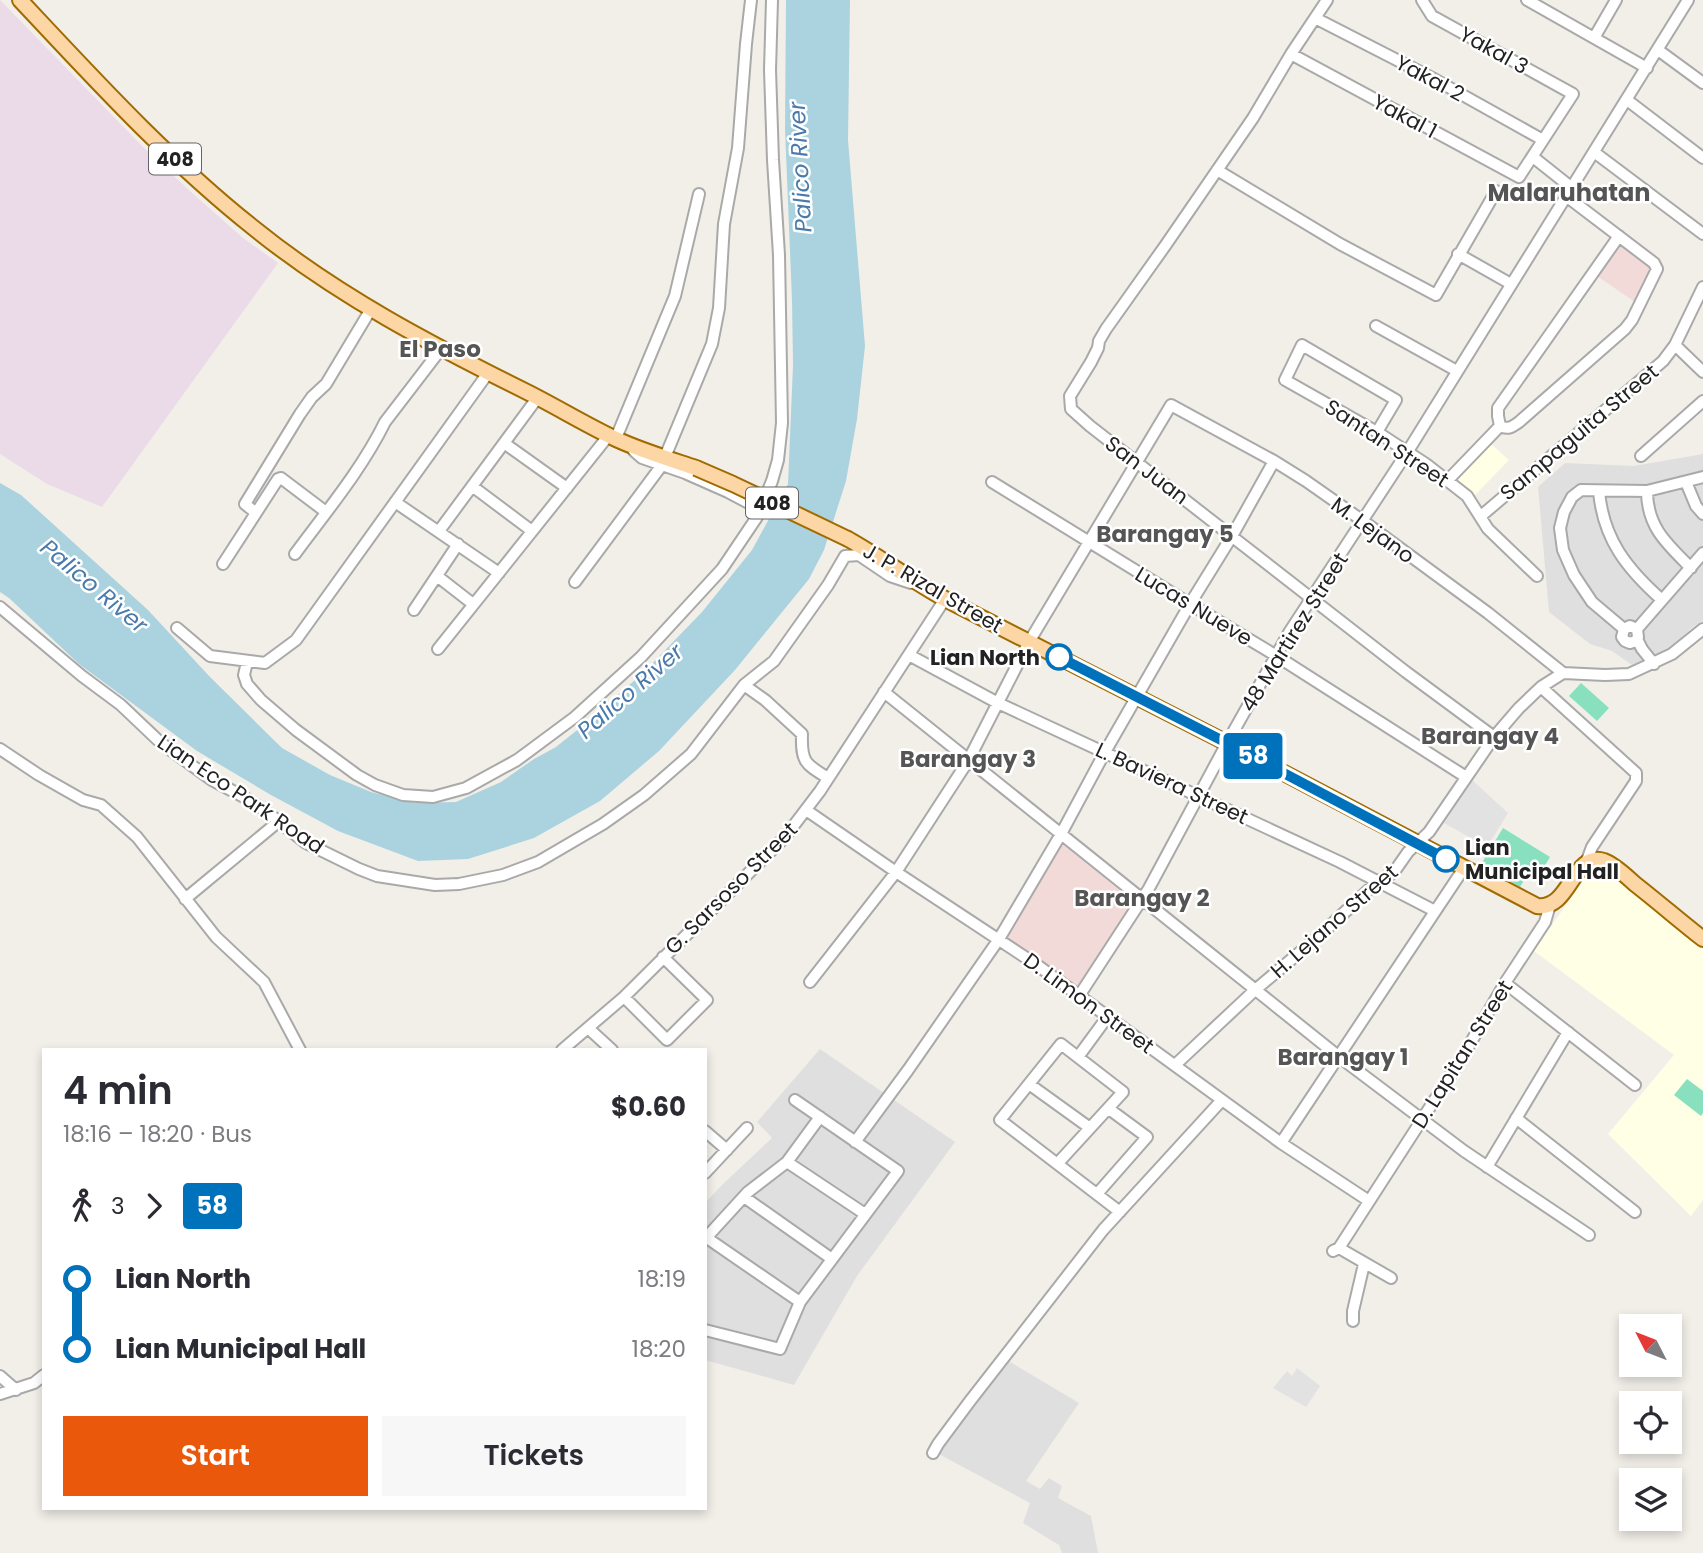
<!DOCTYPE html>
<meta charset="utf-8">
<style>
:root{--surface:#fff;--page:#f7f7f7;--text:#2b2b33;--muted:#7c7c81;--accent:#ea580c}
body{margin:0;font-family:Poppins,sans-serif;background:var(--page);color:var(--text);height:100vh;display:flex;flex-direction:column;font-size:26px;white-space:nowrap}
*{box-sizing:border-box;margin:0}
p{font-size:23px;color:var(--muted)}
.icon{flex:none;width:38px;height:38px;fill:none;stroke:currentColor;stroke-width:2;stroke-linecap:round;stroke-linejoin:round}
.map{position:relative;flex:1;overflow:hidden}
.drawer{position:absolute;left:42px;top:1048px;width:665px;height:462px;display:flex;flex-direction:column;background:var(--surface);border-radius:0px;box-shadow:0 4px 10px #0003}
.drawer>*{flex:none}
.badge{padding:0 14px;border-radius:5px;font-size:24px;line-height:46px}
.needle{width:46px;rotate:312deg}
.controls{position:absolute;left:1619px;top:1314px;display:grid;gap:14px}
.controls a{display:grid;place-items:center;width:63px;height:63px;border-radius:0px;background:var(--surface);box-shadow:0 4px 10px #0003;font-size:35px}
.map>.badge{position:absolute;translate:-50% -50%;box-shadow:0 0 0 4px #fff}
.legs{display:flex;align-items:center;gap:10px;height:77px;padding:0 21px;font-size:23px}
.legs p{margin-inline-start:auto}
.overview{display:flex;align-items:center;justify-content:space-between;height:119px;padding:0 21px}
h1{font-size:38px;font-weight:600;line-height:52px}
.button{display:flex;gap:14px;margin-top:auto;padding:14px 21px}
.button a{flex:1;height:80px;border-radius:0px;background:var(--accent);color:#fff;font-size:28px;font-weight:600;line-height:80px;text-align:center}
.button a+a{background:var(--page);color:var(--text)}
ul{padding:0 21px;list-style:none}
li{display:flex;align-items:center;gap:24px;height:70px;font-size:26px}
li i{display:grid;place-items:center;width:10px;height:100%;margin:0 9px;background:currentColor}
li i::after{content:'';width:18px;height:18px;margin:-9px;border:5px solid;border-radius:50%;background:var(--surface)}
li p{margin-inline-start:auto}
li:first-child i{background:linear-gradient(#0000 50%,currentColor 0)}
li:last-child i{background:linear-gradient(currentColor 50%,#0000 0)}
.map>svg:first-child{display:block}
.residential{fill:#e0dfdf}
.commercial{fill:#f2dad9}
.industrial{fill:#ebdbe8}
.education{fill:#ffffe5}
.pitch{fill:#88e0be}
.parking{fill:#e2e2e2}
.water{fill:#aad3df}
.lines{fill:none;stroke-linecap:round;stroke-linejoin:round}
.minor-casing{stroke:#a9a9a9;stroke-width:14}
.major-casing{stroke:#a06b00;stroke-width:18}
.minor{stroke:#fff;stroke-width:10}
.major{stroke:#fcd6a4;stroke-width:14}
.major-bridge-casing{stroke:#a06b00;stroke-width:18;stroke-linecap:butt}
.major-bridge{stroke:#fcd6a4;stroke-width:14}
.line-1-casing{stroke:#fff;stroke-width:16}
.line-1{stroke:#0072bc;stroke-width:10}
.stop-1-dot{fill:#fff;stroke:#0072bc;stroke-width:3.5}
.labels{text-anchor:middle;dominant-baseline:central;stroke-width:5;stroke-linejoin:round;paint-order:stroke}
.shield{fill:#fff;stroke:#646464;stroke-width:2}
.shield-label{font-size:19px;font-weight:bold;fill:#222}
.street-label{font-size:21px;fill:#222;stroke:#fff}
.stop-label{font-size:21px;font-weight:bold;fill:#222;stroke:#fff;text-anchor:end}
.water-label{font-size:23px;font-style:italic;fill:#4a7aab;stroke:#fff}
.neighbourhood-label{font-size:23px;font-weight:bold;fill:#555;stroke:#fff}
.quarter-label{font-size:24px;font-weight:bold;fill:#555;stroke:#fff}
</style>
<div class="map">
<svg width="1703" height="1553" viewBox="0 0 1703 1553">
<rect width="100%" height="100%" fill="#f2efe9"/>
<path class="residential" d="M1703,454V621L1694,626L1666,651L1632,665L1612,651L1590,644L1549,612L1538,487L1565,463L1634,466Z
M820,1049L955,1142L857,1276L794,1385L705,1360V1203L722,1185L772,1138L757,1122Z
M1007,1360L1079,1403L1026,1481L1040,1489L1049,1478L1062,1486L1058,1498L1091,1516L1098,1553H1062L1059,1545L1023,1523L1030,1503L937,1453Z"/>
<path class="commercial" d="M1619,242L1651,265L1652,270L1635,302L1597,276Z
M1060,840L1137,900L1078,990L1003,935Z"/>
<path class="industrial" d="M0,0L145,149L191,192L243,238L278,263L102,507L47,484L0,454Z"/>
<path class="education" d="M1490,443L1509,460L1475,495L1456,478Z
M1600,868L1611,871L1703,948V1200L1691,1216L1608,1134L1674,1055L1534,951L1586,876L1594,869Z"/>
<path class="pitch" d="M1581,683L1609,708L1597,721L1569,696Z
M1503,828L1550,857L1541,872L1532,867L1520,887L1481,864Z
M1687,1079L1703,1091V1113L1701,1116L1674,1095Z"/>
<path class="parking" d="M1472,780L1508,813L1487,847L1444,823Z
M1297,1368L1320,1386L1306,1407L1273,1388L1287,1371L1292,1376Z"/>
<path class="water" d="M786,0H850L848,140L865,346L857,419L846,481L824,550L809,579L735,670L659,751L600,801L534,838L468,859L418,861L338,831L271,795L197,751L79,664L9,598L0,592V483L21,495L148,610L210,677L282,748L330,775L371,792L415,803L456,802L501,782L534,759L556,747L581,727L643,673L702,612L752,550L788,484L793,365L792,300L785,129Z"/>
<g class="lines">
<defs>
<path id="minor" d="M1327,0L1291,54L1253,118L1165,246L1106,329L1099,341L1098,348L1091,362L1070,396L1071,409L1090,426L1406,672L1494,737
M1527,0L1647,68
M1315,18L1434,79L1543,140
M1594,38L1616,0
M1658,50L1703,83
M1291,54L1519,177L1573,94L1432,16L1422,0
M1627,100L1703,158
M1594,152L1703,234
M1533,157L1572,188
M1217,170L1340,244L1436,295L1496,191
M1458,254L1511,284
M1376,326L1457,371
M1675,345L1703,372
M1500,426C1508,430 1512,427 1519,422L1625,329L1632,320L1657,269L1654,263L1566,196
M1377,432L1396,400L1302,345L1285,380L1377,432L1426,464L1467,496L1488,529L1537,576
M616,438L675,296L699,194
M504,443L567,488
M632,447L634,451L642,458L685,473L728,492L760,509
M1641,456L1703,401
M665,457L712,344L719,308L724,224L738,148L746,44L751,0
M1447,481L1500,426L1498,416V408L1619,236
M992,482L1190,604L1275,655L1466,777
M1686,482L1696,506L1703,514
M472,486L532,531
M1599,491C1603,539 1627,569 1662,600
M1647,491C1647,527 1667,544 1691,568
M395,502L499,573
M255,512L245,504L300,414L312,397L326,384L371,309
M1481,516L1663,361L1675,345L1703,287
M439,531L538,397
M295,554C326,512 362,469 385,422L441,349
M223,564L278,479L281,478L326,512
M437,576L473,604
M575,582L662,465
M0,607L82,676L121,705L161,743L212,780L244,797L264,810L306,843L359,869L377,876L435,885L459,884L503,875L538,862L603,824L644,795L691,754L744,685L765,700L802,734C801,762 805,764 828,778
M414,610L458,544
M177,628L210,656L265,663L296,640L488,373
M1624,629L1592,602L1574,575L1563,550L1560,528L1564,512L1572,497L1581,490L1647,491L1703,477
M1637,629L1630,626L1624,629L1622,637L1625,641L1630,643L1636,641L1638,637L1637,629L1703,553
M1637,639L1642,649L1654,664
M438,649L609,435
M909,655L998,703L1340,862L1435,911
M247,662L244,675L247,684L261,700L296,730L357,775L375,785L403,795L433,797L466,788L517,760L575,717L641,657L722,569L757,517L772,481L778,460L782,423L779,255L773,160L770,70L772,0
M1563,673L1605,675L1629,674L1672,654L1703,629
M744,685L774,661L828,585L845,556L859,555L890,576L911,583
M1541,687L1636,773V781L1592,847L1586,863
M884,692L1338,1056L1464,1151L1589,1235
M0,749L39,775L83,800L101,805L137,837L216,937L264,982L300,1050
M806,810L896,872L1037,965L1281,1143L1369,1201
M185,899L278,822
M810,982L896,872L968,761L1029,642L1171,405L1274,461L1306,481L1363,521L1488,613L1563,673
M1505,983L1635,1085
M1079,996L1148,890L1227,743L1290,631L1408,451L1688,0
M624,997L667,1040L707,1000L663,957
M588,1028L612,1050
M562,1050L624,997L785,837L820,791L945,599
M1078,1057L1108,1016
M1175,1065L1255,990L1318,937L1375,884L1394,872L1408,852L1429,832L1494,737L1519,708L1541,687L1563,673
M1029,1084L1090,1128
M1516,1118L1635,1212
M705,1131L727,1150
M855,1142L908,1070L999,939L1061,834L1105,752L1190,604L1232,536L1274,461
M1281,1143L1464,868
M787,1162L865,1214
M1058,1163L1123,1092L1061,1044L1000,1120L1120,1212
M1487,1167L1568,1032
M705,1173L747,1128
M1097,1194L1147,1137L1109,1109
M744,1197L832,1259
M707,1238L800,1302
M705,1239L748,1192L787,1162L820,1117
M1339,1248L1391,1278
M1333,1251L1339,1248L1463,1056L1505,983L1545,922L1550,905
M1353,1321V1311L1364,1264
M705,1330L780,1349L800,1302L898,1171L795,1100
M0,1376L16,1390
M0,1394L34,1383L44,1375
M933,1453L938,1444L970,1401L1103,1230L1222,1100"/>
<path id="major" d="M20,0C95,80 169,161 255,229C338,296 432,345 527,392C557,407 586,425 616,439C642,451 669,459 696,468
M848,539C882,558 912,581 945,599L1227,743L1537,906C1571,910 1572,851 1604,861C1615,865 1626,876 1635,884C1658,902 1680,921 1703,939"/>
</defs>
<use href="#minor" class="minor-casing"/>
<use href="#major" class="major-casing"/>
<use href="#minor" class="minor"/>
<use href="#major" class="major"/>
<defs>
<path id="major-bridge" d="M696,468L733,484L848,539"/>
</defs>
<use href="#major-bridge" class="major-bridge-casing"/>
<use href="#major-bridge" class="major-bridge"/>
</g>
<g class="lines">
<defs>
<path id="line-1" d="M1059,657L1227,743L1446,859"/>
</defs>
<use href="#line-1" class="line-1-casing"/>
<use href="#line-1" class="line-1"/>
</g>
<g class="stop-1-dot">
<circle cx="1059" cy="657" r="12"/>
<circle cx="1446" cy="859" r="12"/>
</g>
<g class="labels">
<g class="shield">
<rect x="149" y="143.5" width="52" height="31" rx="5"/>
<rect x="746" y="487.5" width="52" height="31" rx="5"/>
</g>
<g class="shield-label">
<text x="175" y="159">408</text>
<text x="772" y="503">408</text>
</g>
<g class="street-label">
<text transform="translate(1494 50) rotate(29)">Yakal 3</text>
<text transform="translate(1430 78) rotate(28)">Yakal 2</text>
<text transform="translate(1405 116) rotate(28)">Yakal 1</text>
<text transform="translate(1579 432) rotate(-40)">Sampaguita Street</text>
<text transform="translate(1387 443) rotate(33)">Santan Street</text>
<text transform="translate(1147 470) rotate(37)">San Juan</text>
<text transform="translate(1373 530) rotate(36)">M. Lejano</text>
<text transform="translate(933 588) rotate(30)">J. P. Rizal Street</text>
<text transform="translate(1194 606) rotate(31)">Lucas Nueve</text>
<text transform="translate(1294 632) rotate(-58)">48 Martirez Street</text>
<text transform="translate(1172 783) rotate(25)">L. Baviera Street</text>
<text transform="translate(241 794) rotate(34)">Lian Eco Park Road</text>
<text transform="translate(731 888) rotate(-45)">G. Sarsoso Street</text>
<text transform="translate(1334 921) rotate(-41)">H. Lejano Street</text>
<text transform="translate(1089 1003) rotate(36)">D. Limon Street</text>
<text transform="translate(1462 1054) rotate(-58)">D. Lapitan Street</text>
</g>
<g class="stop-label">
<text x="1040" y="657">Lian North</text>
<text x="1465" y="847" text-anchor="start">Lian<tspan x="1465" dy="24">Municipal Hall</tspan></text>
</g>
<g class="water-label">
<text transform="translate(800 167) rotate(-93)">Palico River</text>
<text transform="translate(94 586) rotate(40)">Palico River</text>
<text transform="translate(630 691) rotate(-41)">Palico River</text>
</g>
<g class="neighbourhood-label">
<text x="440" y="349">El Paso</text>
<text x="1165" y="534">Barangay 5</text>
<text x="1490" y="736">Barangay 4</text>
<text x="968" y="759">Barangay 3</text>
<text x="1142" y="898">Barangay 2</text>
<text x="1343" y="1057">Barangay 1</text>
</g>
<g class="quarter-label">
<text x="1569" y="192">Malaruhatan</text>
</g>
</g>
</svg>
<div class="controls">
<a><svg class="needle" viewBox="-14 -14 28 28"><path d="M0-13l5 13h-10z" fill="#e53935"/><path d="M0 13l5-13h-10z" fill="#7c7c81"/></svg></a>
<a><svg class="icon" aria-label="locate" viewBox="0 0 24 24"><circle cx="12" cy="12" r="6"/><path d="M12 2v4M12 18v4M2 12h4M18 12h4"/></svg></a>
<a><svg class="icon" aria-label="layers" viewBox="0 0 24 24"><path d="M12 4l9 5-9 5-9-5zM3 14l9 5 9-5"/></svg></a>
</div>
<b class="badge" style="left:1253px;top:756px;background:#0072bc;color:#fff">58</b>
<section class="drawer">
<div class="overview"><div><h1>4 min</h1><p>18:16 – 18:20 · Bus</p></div><b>$0.60</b></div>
<div class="legs"><svg class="icon" aria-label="walk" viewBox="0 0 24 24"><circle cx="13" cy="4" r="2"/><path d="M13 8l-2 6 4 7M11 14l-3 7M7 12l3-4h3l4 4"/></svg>3<svg class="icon" aria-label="forward" viewBox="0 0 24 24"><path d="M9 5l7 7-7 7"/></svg><b class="badge" style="background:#0072bc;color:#fff">58</b></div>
<ul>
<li><i style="color:#0072bc"></i><b>Lian North</b><p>18:19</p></li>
<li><i style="color:#0072bc"></i><b>Lian Municipal Hall</b><p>18:20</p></li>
</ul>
<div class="button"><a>Start</a><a>Tickets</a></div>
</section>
</div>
